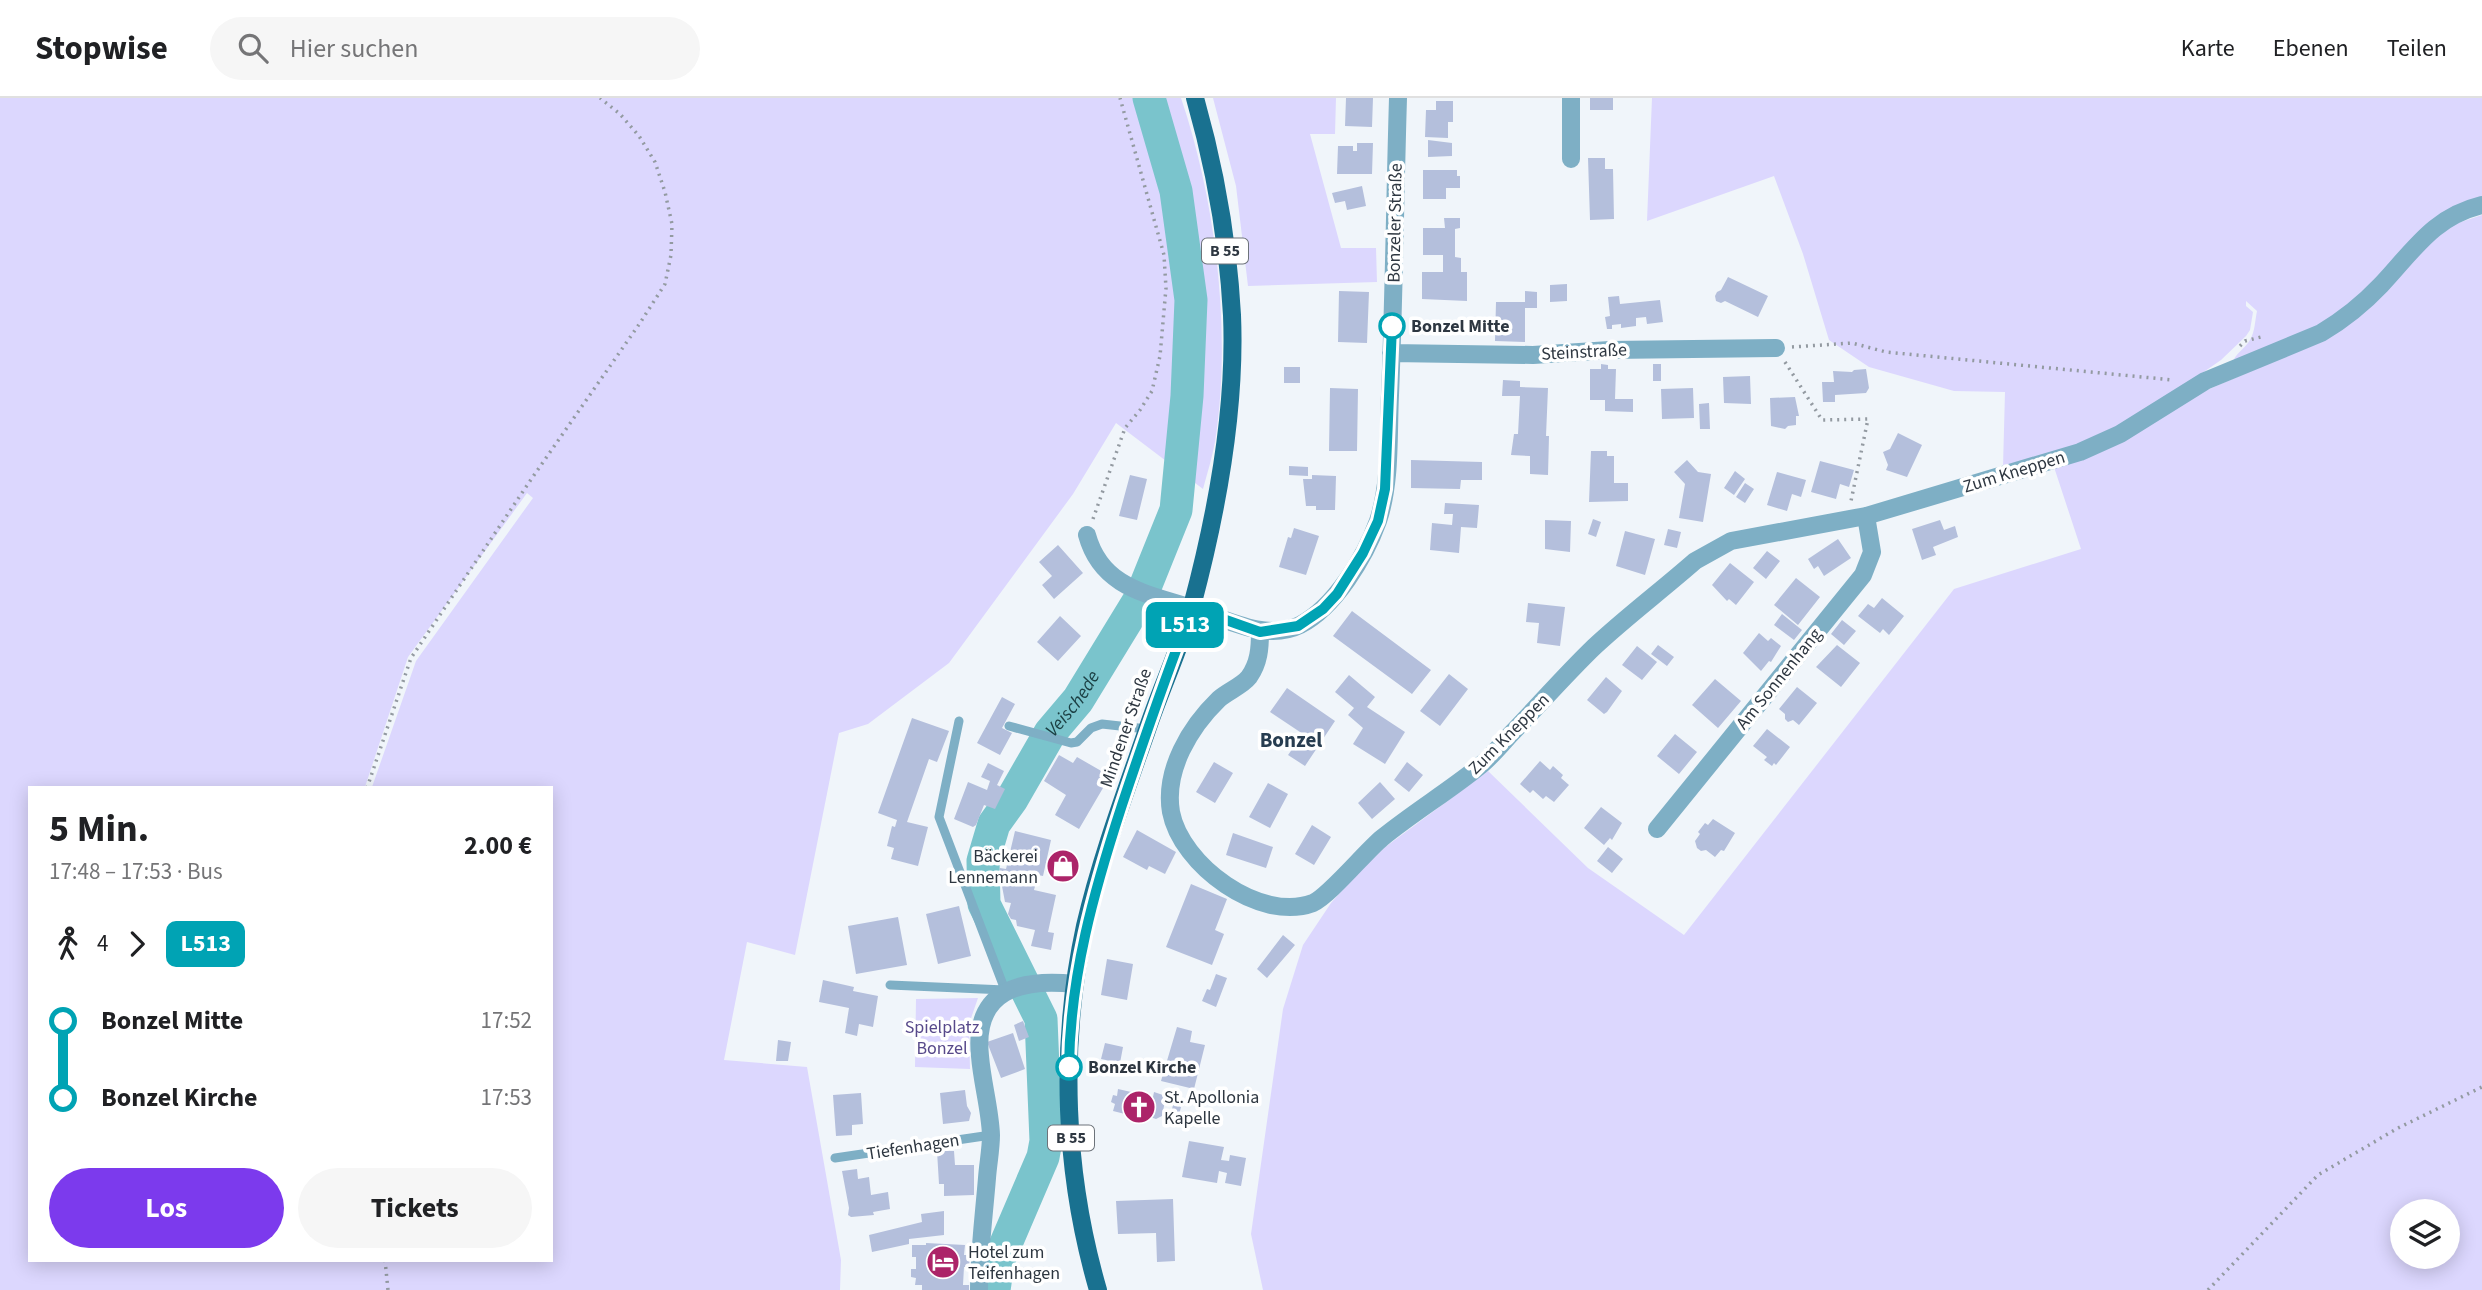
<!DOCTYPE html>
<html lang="de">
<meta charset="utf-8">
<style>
:root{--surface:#fff;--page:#f6f6f6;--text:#202124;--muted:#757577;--line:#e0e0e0;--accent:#7c3aed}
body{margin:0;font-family:"Source Sans 3",sans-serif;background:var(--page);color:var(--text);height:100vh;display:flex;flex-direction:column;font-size:26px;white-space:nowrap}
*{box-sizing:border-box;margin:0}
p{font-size:23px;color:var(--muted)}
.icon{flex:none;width:38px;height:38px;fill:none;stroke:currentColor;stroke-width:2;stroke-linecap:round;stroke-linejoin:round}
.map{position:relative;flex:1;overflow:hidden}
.drawer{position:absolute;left:28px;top:688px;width:525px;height:476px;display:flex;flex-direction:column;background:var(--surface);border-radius:0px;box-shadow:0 4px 18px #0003}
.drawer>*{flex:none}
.badge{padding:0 14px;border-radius:10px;font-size:24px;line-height:46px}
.tools{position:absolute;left:2390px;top:1101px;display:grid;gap:14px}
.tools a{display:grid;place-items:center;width:70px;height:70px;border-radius:50%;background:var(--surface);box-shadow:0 4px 18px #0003;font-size:35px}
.map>.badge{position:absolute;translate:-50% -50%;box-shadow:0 0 0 4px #fff}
.legs{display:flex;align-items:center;gap:10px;height:77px;padding:0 21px;font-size:23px}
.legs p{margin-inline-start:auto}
.headline{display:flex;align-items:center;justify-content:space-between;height:119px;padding:0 21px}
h1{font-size:38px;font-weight:700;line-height:52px}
.button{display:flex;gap:14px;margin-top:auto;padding:14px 21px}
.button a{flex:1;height:80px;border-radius:42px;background:var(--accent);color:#fff;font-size:28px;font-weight:700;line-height:80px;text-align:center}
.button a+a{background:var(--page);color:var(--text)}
ul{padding:0 21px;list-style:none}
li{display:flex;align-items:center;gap:24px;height:77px;font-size:26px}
li i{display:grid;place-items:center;width:10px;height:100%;margin:0 9px;background:currentColor}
li i::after{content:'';width:18px;height:18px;margin:-9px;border:5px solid;border-radius:50%;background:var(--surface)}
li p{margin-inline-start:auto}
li:first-child i{background:linear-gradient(#0000 50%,currentColor 0)}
li:last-child i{background:linear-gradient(currentColor 50%,#0000 0)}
header{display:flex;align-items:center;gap:42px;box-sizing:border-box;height:98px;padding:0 35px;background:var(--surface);border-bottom:2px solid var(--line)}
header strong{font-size:33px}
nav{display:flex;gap:38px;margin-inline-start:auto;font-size:24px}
.search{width:490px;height:63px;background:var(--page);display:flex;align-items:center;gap:18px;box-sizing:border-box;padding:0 24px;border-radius:38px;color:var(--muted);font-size:26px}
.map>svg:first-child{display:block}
.green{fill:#dcd7fe;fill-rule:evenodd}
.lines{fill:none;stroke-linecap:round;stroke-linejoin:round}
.river{stroke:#7ac4cc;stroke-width:33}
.building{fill:#b4bfdc}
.path{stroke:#939aa1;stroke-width:3.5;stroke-dasharray:2 5;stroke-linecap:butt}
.lane{stroke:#7eafc5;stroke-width:9}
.street{stroke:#7eafc5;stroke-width:18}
.primary{stroke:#197190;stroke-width:18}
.line-1-casing{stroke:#fff;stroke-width:16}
.line-1{stroke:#00a3b4;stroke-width:10}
.stop-1-dot{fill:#fff;stroke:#00a3b4;stroke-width:3.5}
.labels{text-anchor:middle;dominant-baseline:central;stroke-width:7;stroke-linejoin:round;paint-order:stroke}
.shield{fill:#fff;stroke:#6d737a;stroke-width:2}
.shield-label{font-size:16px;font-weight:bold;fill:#2e3741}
.street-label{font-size:18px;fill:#2e3741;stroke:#fff}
.stop-label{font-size:18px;font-weight:bold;fill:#2e3741;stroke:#fff;text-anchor:start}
.poi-label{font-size:18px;fill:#2e3741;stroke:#fff;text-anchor:start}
.park-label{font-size:18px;fill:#57498a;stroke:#fff}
.water-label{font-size:19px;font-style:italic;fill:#1c4044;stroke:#fff}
.quarter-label{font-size:21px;font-weight:bold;fill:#283d50;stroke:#fff}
</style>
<header>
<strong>Stopwise</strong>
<div class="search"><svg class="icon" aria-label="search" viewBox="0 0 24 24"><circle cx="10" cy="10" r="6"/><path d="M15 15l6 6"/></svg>Hier suchen</div>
<nav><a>Karte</a><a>Ebenen</a><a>Teilen</a></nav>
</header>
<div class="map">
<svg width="2482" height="1192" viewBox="0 0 2482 1192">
<rect width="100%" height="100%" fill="#f0f5fa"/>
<path class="green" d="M0,0H1181C1216,103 1232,236 1215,344C1212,360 1207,376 1203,391L1116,325L1073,396L949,565L868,626L839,635L795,857L747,844L724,962L807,969L841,1162L840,1192H0ZM527,395L533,400L416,563L372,689L551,690V1162H30V690L365,689L408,559Z
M1213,0H1336L1335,36H1310L1341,150H1376L1377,184L1248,188L1236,88Z
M1652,0H2482V103L2377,183L2327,224L2237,262L2234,261C2238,254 2246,249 2250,242C2255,234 2255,222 2257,213L2246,203V208L2253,214L2250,232L2246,238L2221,262L2162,303L2207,292L2311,247L2452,127L2482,117V1192H1263L1251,1136L1283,911L1303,847L1331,805L1353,780L1384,750L1488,673L1588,770L1684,837L1954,491L2081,451L2053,366L2003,369L2005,294L1954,293L1869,269L1829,242L1803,156L1774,78L1647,123ZM2403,1113H2448V1158H2403Z
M978,900L969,926L970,971L915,969L916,901Z"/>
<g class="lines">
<path class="river" id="s1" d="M994,1192L998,1164L1043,1059L1046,1043L1041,921L984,806L983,763L994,726L1012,701L1050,635L1078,602L1141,499L1176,412L1187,298L1191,202L1176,93L1149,0"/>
</g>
<path class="building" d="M1346,0H1373L1372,29L1345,28Z
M1590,0H1613V12H1590Z
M1436,3H1453V24H1448V40L1425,39L1426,12H1436Z
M1428,42L1452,45V58L1428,59Z
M1357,45H1373L1372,76H1337L1338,48H1353V53H1357Z
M1588,60H1605V71H1613L1614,121L1590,122Z
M1423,72H1457V78H1460V90H1446V101H1423Z
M1362,88L1366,108L1347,112L1345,103L1335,105L1332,95Z
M1444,120H1460V130L1455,131V159L1461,160V174H1467V203L1422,201V174H1443V157H1423V130H1445Z
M1728,179L1768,198L1758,219L1725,203L1721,205L1716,203L1715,198L1717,194L1721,192Z
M1567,186V203L1550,204V187Z
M1339,193L1369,194L1367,245L1338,244Z
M1525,193L1537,194V210H1525V244L1495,243L1496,204H1525Z
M1619,198L1620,206L1660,202L1663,224L1647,226L1646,219L1636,220V228L1621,230V226L1612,227V231H1607L1605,219L1610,218L1608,199Z
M1601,266L1608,267V271H1616L1615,301H1633V314L1605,313V302H1590V271H1601Z
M1653,266H1661V283H1653Z
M1284,269H1300V285H1284Z
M1866,271L1869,290L1866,295L1835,297V304H1823L1822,284H1834L1833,273L1852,274L1854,272Z
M1750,278L1751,306L1724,305L1723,279Z
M1503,282L1520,283V289L1548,290L1546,338H1549L1548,377L1530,376V358L1511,357L1514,336H1518L1520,298H1502Z
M1330,290L1358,291L1357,353H1329Z
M1693,290L1694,320L1662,321L1661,291Z
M1795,299L1799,318H1796V327L1788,328L1785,331L1771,328L1770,300Z
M1709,305L1710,331H1700L1699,306Z
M1898,335L1922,347L1907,379L1886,372L1888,367L1883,354L1890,351Z
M1591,353H1607V358H1614V385H1628V403L1589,404Z
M1411,362L1482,364V382H1461L1460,391L1411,390Z
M1687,362L1698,374L1711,376L1703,424L1679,420L1685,386L1674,374Z
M1820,363L1854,372L1849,389L1840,386L1836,401L1811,394Z
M1289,368L1308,369V378L1289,377Z
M1735,373L1745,381L1734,397L1724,390Z
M1777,374L1806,382L1801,399L1792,396L1787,413L1767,407Z
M1130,377L1147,381L1137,422L1119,418Z
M1312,377L1336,378L1335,412H1316V408H1306L1303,381H1312Z
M1745,385L1754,391L1745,405L1736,399Z
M1445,405L1479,407L1477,430L1461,429L1459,455L1430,452L1432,425L1452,427L1453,416H1444Z
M1593,421L1601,424L1596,439L1588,436Z
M1545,422L1571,423L1570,454L1545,451Z
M1940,422L1944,432L1955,428L1958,439L1933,449L1936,457L1922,462L1912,431Z
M1294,430L1319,438L1306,477L1279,469L1288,439L1291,440Z
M1668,431L1681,434L1677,450L1664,447Z
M1625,433L1655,441L1645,477L1616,468Z
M1838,441L1851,460L1824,478L1818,468L1814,471L1808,461Z
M1058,447L1083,475L1054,501L1042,487L1052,478L1039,464Z
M1767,453L1780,463L1766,481L1753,470Z
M1730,465L1754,484L1736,507L1729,501L1727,503L1712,487Z
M1796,480L1820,499L1798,527L1774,507Z
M1882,500L1904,518L1889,537L1883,531L1880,535L1858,518L1868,506L1874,510Z
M1528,505L1565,509L1560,548L1537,545L1539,525L1526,524Z
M1352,513L1431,572L1412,596L1333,538Z
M1782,516L1802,532L1794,542L1774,527Z
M1060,518L1081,538L1058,563L1037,544Z
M1842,522L1856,533L1844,547L1831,536Z
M1759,535L1768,543L1771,540L1781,548L1771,564L1769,563L1761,573L1743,555Z
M1658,547L1674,559L1667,568L1651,556Z
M1837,547L1860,565L1841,589L1816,569Z
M1637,548L1657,564L1642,582L1622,567Z
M1449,576L1468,591L1440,628L1420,613Z
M1349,577L1375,599L1367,609L1405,634L1385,666L1353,646L1363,630L1348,617L1354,610L1335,594Z
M1606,579L1622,593L1607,614L1604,616L1587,602Z
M1715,581L1741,603L1718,630L1692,607Z
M1797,589L1817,605L1799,627L1793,622L1788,624L1785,621V616L1779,611Z
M1287,590L1335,623L1305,668L1288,657L1303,636L1270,614Z
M1002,599L1015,606L1002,630L1012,635L1000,657L977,645Z
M912,620L949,633L937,664L929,661L907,724L928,729L918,768L891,761L894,750L887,748L892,728L895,729L897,722L878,715Z
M1767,631L1790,649L1776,667L1774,665L1772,668L1764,662L1767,659L1753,648Z
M1675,636L1697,654L1679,676L1657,658Z
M1059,657L1073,665L1077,659L1110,678L1079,731L1055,717L1066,697L1044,683Z
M1540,663L1550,672L1553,668L1563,677L1561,680L1569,687L1554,704L1546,698L1543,701L1533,692L1530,695L1520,686Z
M1214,664L1233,675L1215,705L1196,694Z
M1407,664L1423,677L1409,694L1394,682Z
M988,665L1004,673L997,687L1005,691L995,711L984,707L976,727L973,729L954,721L968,684L987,692L990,683L981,679Z
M1380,684L1395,701L1372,721L1358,705Z
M1268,685L1288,696L1270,730L1249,719Z
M1601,709L1622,725L1612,742L1610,740L1604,747L1584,730Z
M1713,721L1735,735L1724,753L1721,752L1715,759L1706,752L1701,753L1697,750L1695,743L1700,736L1698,734L1705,725L1708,727Z
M1312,727L1331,739L1314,767L1295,756Z
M1137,732L1176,754L1165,776L1149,768L1147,772L1123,759Z
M1015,733L1051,742L1043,778L1038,777L1034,792L1056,797L1048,834L1054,835L1051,852L1031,848L1035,832L1017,828L1016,822L1011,821L1008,816L1011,805L1005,804L1001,783L998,782L1000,770L1006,771Z
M1233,735L1273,749L1266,770L1226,757Z
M1608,749L1623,761L1612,775L1597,763Z
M1191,786L1227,801L1215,832L1224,836L1212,867L1166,849Z
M959,808L971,858L938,866L926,816Z
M898,819L907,867L856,876L848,828Z
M1283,837L1295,847L1267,880L1257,871Z
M1107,861L1133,866L1127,902L1101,897Z
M1216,876L1227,880L1216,909L1202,903L1207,891L1210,892Z
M823,882L854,889L853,893L878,898L873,929L859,926L857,938L845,935L849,910L819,904Z
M1023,923L1029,939L1019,943L1014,927Z
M1177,929L1192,933L1190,944L1205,947L1194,991L1161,983Z
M1013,935L1025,971L1001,980L987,944Z
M778,942L791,944L788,963H776Z
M1105,945L1123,949L1120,965L1101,961Z
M1118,991L1153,999L1154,994L1166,998L1162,1018L1156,1021L1150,1019L1149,1022L1113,1013L1115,1006L1111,1004L1113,997L1117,998Z
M965,992L967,1008L971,1015L969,1023L943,1026L940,995Z
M861,995L863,1026L852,1027V1037L836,1038L833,997Z
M1173,1007L1181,1009L1177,1025L1169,1023Z
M1189,1043L1224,1049L1221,1062L1229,1063L1230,1057L1246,1060L1241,1088L1225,1085L1227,1075L1219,1073L1217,1085L1182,1079Z
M937,1053H954L955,1067H974V1097L944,1098V1086H939Z
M857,1071L858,1081L869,1079L871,1097L888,1094L890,1111L873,1114L874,1117L851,1119L848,1117L849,1110L842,1073Z
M1173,1101L1175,1163L1157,1164L1156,1135L1118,1136L1116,1103Z
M944,1113V1137L909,1141V1146L872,1154L869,1137L922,1124L921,1116Z
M926,1145L965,1147L964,1157H970L969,1169H964L963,1187H969V1192H922V1187H915L916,1180L911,1179V1171H916V1159H912V1147H926Z"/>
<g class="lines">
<path class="path" d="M2240,248L2245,243L2261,239
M1792,249L1852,245L1886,254L2173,282
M1785,264L1822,322L1868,321L1851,403
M1093,421L1125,330L1140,312L1152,293L1160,258L1166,190L1164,157L1120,0
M367,690L411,560L532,380L640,225L665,186L671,157L672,126L665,94L655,64L639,38L620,16L600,0
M385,1162L388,1192
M2208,1192L2318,1077L2398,1030L2482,989"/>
<path class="lane" d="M1009,628L1071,645L1077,644L1091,630L1102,626L1147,631
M890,887L1005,892L939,719L959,623
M835,1060L991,1037"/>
<path class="street" d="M1571,0V61
M1391,255L1533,257L1610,252L1776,250
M1087,437C1102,492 1151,496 1198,512C1229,523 1268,543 1300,527C1335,509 1365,459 1378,423C1391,384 1388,338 1390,297C1394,198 1395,99 1398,0
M1260,534C1260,550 1259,565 1249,579C1242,588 1228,593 1219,601C1190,629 1164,672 1171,714C1181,767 1260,825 1313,805C1329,798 1366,753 1382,740C1414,714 1449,693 1481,667C1491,659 1501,647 1510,637C1538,608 1565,577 1594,549C1626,519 1662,492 1695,463L1731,443L1866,418L2080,354L2120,336L2205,283L2321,235C2343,222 2363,206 2381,187C2414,152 2433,119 2482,107
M1657,731L1863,477L1872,454L1866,418
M979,1192C979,1154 984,1117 987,1080C988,1066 991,1051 991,1037C990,1011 982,984 980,958C973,892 1020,880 1075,886"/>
<path class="primary" d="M1098,1192C1064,1075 1059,948 1085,828C1100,763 1124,698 1146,635C1160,592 1180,551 1192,508C1216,418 1236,311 1232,217C1228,144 1215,70 1195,0"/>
</g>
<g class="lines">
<defs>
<path id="line-1" d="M1069,969C1070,878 1094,793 1122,707C1144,641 1167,575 1192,510L1260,534L1298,528L1323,511L1337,496L1363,455L1378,423L1385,391L1392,228"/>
</defs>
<use href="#line-1" class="line-1-casing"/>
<use href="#line-1" class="line-1"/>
</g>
<defs>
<symbol id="shop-disc" viewBox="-11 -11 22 22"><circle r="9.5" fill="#ac2469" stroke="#fff"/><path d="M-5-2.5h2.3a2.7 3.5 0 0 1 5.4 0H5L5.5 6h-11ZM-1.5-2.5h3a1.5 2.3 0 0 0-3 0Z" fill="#fff"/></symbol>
<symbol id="church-disc" viewBox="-11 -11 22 22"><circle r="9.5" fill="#ac2469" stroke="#fff"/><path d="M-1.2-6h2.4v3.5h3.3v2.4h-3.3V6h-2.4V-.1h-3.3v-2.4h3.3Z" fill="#fff"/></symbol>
<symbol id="hotel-disc" viewBox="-11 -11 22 22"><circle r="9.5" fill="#ac2469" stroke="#fff"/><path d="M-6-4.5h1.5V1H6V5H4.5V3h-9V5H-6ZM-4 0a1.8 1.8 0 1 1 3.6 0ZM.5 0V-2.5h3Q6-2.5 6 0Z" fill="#fff"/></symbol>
</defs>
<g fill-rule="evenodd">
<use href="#shop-disc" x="1044" y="749" width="38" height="38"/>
<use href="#church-disc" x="1120" y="990" width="38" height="38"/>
<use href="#hotel-disc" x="924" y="1145" width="38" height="38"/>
</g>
<g class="stop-1-dot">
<circle cx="1392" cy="228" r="12"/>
<circle cx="1069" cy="969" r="12"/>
</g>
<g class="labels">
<g class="shield">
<rect x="1202" y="140.5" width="46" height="25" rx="5"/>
<rect x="1048" y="1027.5" width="46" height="25" rx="5"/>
</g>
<g class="shield-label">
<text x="1225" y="153">B 55</text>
<text x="1071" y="1040">B 55</text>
</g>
<g class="street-label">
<text transform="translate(1395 125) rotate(-89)">Bonzeler Straße</text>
<text transform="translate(1584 254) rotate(-3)">Steinstraße</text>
<text transform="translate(2014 374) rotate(-17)">Zum Kneppen</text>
<text transform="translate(1779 581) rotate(-51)">Am Sonnenhang</text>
<text transform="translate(1126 630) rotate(-71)">Mindener Straße</text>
<text transform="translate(1509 636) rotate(-45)">Zum Kneppen</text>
<text transform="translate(913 1049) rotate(-9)">Tiefenhagen</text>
</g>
<g class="stop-label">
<text x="1411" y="228">Bonzel Mitte</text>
<text x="1088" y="969">Bonzel Kirche</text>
</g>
<g class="poi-label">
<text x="1038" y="758" text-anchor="end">Bäckerei<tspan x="1038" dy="21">Lennemann</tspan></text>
<text x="1164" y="999">St. Apollonia<tspan x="1164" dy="21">Kapelle</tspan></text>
<text x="968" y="1154">Hotel zum<tspan x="968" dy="21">Teifenhagen</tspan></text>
</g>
<g class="park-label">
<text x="942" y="929">Spielplatz<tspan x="942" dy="21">Bonzel</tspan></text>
</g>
<g class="water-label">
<text stroke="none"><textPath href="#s1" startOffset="635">Veischede</textPath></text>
</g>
<g class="quarter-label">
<text x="1291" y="642">Bonzel</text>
</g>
</g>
</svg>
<div class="tools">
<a><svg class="icon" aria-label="layers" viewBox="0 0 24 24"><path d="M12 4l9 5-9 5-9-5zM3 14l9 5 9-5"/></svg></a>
</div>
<b class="badge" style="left:1185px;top:527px;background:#00a3b4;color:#fff">L513</b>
<section class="drawer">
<div class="headline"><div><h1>5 Min.</h1><p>17:48 – 17:53 · Bus</p></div><b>2.00 €</b></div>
<div class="legs"><svg class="icon" aria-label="walk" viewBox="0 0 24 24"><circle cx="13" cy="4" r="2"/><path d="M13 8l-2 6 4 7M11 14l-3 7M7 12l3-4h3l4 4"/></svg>4<svg class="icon" aria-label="forward" viewBox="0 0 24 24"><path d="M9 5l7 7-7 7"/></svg><b class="badge" style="background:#00a3b4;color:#fff">L513</b></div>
<ul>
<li><i style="color:#00a3b4"></i><b>Bonzel Mitte</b><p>17:52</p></li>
<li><i style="color:#00a3b4"></i><b>Bonzel Kirche</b><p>17:53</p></li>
</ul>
<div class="button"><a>Los</a><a>Tickets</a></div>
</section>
</div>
